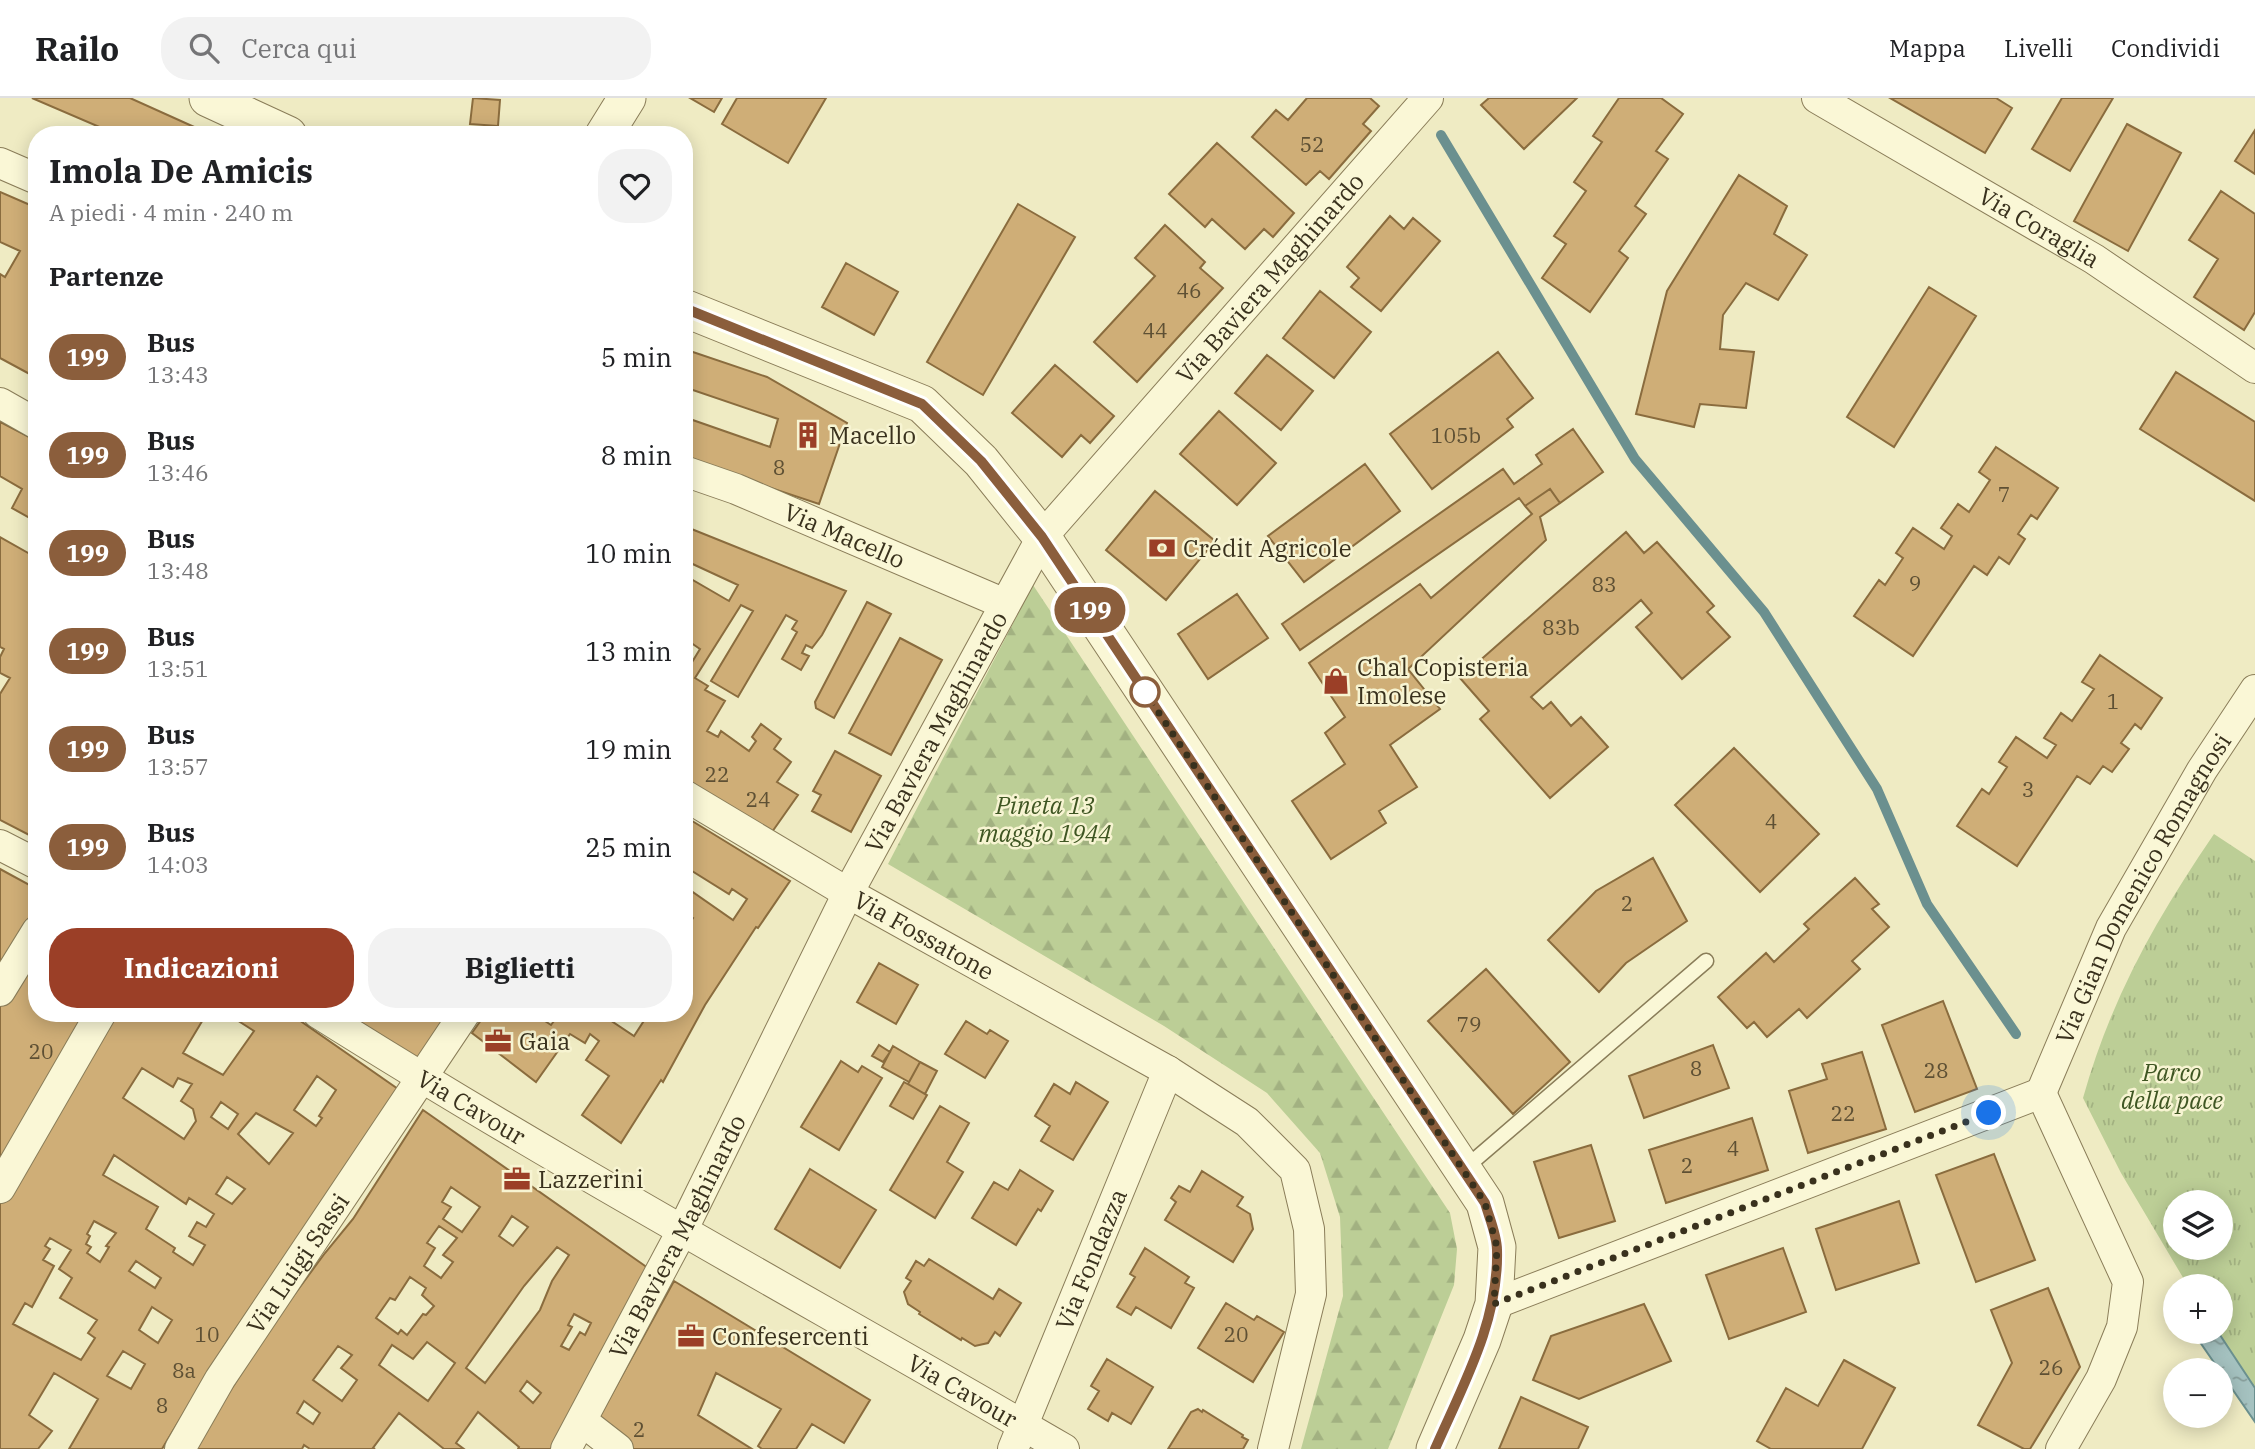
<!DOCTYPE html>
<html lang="it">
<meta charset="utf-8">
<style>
:root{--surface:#fff;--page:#f2f2f2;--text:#202124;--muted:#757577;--line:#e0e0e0;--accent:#9b3f27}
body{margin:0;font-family:"IBM Plex Serif",serif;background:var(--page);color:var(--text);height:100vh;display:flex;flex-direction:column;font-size:26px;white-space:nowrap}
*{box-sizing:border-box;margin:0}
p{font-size:23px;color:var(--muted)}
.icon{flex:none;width:38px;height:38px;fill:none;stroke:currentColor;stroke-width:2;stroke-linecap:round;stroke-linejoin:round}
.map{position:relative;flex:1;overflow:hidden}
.side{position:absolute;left:28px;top:28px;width:665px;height:896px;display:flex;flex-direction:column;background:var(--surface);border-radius:28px;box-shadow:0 4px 18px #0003}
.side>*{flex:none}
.badge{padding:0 14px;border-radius:23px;font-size:24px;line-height:46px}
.controls{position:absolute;left:2163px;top:1092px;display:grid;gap:14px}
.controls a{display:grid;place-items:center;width:70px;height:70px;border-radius:50%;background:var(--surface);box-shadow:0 4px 18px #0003;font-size:35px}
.you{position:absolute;width:35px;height:35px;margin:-18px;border:5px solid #fff;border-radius:50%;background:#1a73e8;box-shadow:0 0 0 10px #1a73e833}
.map>.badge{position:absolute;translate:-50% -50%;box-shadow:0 0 0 4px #fff}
h2{padding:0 21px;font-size:26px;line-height:63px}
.round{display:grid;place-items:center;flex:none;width:74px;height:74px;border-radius:28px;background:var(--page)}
.summary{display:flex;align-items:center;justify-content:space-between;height:119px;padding:0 21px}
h1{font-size:33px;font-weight:700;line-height:52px}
.action{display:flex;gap:14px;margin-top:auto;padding:14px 21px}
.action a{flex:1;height:80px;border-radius:28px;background:var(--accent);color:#fff;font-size:28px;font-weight:700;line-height:80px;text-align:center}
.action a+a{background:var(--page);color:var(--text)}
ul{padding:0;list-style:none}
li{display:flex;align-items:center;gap:21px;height:98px;padding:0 21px}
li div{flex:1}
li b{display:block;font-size:26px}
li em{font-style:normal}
li .badge{min-width:77px;font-weight:700;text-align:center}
header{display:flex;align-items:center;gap:42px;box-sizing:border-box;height:98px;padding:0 35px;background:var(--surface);border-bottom:2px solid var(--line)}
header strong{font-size:33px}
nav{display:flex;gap:38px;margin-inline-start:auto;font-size:24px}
.search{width:490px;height:63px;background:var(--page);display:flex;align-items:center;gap:18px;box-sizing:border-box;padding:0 24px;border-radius:28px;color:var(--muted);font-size:26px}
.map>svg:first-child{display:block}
.forest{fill:url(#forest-firs)}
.park{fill:url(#park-tufts);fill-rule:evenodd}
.water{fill:url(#water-ripples);stroke:#6b908f;stroke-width:2}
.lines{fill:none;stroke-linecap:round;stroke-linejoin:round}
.stream{stroke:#6b908f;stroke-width:10}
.building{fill:#cfae77;stroke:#8a6c3e;stroke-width:2;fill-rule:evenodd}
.service-casing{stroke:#8a7d59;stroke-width:17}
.minor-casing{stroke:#8a7d59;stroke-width:32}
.tertiary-casing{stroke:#8a7d59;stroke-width:39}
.service{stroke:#faf7d6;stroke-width:14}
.minor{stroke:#faf7d6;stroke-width:30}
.tertiary{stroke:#faf7d6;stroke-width:37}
.line-casing{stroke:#fff;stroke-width:16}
.line{stroke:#8b5e3c;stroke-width:10}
.walk{stroke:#39311d;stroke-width:7;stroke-dasharray:0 12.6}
.stop-dot{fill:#fff;stroke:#8b5e3c;stroke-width:3.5}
.labels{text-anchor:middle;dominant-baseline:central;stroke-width:5;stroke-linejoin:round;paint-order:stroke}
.number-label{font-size:21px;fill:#5e5034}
.street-label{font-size:24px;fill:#39311d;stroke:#f7f4d2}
.poi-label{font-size:24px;fill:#39311d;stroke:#f7f4d2;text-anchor:start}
.park-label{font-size:24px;font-style:italic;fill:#3f5623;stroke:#f7f4d2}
</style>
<header>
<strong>Railo</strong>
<div class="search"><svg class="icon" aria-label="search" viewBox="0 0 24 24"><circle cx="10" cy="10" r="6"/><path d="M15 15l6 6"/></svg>Cerca qui</div>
<nav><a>Mappa</a><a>Livelli</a><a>Condividi</a></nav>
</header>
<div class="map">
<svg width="2255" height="1351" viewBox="0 0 2255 1351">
<defs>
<pattern id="forest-firs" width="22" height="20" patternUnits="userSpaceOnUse" patternTransform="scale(1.75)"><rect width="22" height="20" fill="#bcce96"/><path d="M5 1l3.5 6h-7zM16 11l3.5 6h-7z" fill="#a2b181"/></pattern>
<pattern id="park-tufts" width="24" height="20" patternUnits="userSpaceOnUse" patternTransform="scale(1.75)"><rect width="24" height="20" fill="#bcce96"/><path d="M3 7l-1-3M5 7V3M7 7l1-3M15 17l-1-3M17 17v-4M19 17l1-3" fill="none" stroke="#a2b181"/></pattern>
<pattern id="water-ripples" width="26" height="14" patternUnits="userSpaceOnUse" patternTransform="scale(1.75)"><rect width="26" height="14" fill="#a5c2c0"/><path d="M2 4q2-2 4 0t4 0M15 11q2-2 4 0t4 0" fill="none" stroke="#879e9b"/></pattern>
</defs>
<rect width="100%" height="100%" fill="#efebc3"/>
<path class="forest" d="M1033,487L1450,1115L1457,1151L1454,1187L1388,1351H1301L1343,1198L1340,1119L1320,1055L1267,995L1164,928L888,766Z"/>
<path class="park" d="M2214,736L2255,763V1290L2218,1234H2221V1188H2188L2121,1075L2083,1000C2111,900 2156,821 2214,736ZM2175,1104H2221V1150H2175Z"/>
<path class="water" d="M2193,1234H2218L2255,1290V1324Z"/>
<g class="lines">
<path class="stream" d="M1441,37L1635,361L1764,514L1877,691L1927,806L2016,936"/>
</g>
<path class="building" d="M32,0H130L212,37H118Z
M473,0L500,2L498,28L470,26Z
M690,0H722L714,14Z
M737,0H826L788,65L722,26Z
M1307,0H1370L1379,8L1363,26L1371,33L1329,81L1320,73L1306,87L1252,39L1276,12L1288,22Z
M1489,0H1577L1524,51L1481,7Z
M1619,0H1661L1683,16L1656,53L1668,61L1635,108L1646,116L1619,153L1628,160L1590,214L1542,180L1566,146L1554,138L1586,93L1574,84L1602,44L1593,38Z
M1890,0H1996L2012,10L1985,55Z
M2062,0H2113L2070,73L2032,51Z
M2127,26L2181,55L2128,153L2074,123Z
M2255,32V76L2235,63Z
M1217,45L1294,115L1273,139L1264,131L1245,151L1212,121L1205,129L1169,96Z
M1739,77L1787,108L1774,136L1807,157L1778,202L1746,185L1723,217L1720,251L1754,254L1746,310L1700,306L1694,329L1636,316L1667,193Z
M2221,93L2255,116V214L2244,232L2194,199L2218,161L2189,142Z
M0,94L37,110V280L0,260V176L5,179L20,153L0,144Z
M1018,106L1075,139L983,297L927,264Z
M1390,118L1404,131L1413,120L1440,143L1381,213L1351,189L1359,180L1347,169Z
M1165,127L1205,164L1200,170L1223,190L1137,284L1094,244L1155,178L1135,160Z
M846,165L898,194L874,237L822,209Z
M1929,189L1976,218L1894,349L1847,319Z
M1320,193L1371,234L1334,280L1283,240Z
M684,251L767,279L847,325L819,406L684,361V319L770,349L778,321L684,289Z
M1498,254L1533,300L1507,321L1513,329L1432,391L1390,336Z
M1267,257L1313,293L1281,332L1235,295Z
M1055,267L1114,318L1090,345L1081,337L1062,359L1012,315Z
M2176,274L2255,324V403L2140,331Z
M1219,313L1276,365L1237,407L1180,356Z
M0,324L37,343V424L12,410L22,391L0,378Z
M1573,331L1603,374L1560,405L1550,391L1525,408L1519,400L1300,552L1282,526L1503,371L1514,386L1542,366L1536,357Z
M1996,349L2058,390L2037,421L2031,417L2018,436L2025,441L2009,466L1999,459L1987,477L1974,468L1913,558L1854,518L1879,482L1885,487L1903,460L1896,455L1913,430L1944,451L1952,438L1941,430L1958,406L1969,414L1990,382L1979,374Z
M1365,366L1400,413L1304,484L1268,438Z
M1550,391L1560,405L1540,419L1546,442L1408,571L1440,611L1390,647L1417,689L1379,713L1386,725L1331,761L1292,703L1345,666L1325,635L1345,619L1309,565L1420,486L1431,500L1532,416L1525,408Z
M1155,393L1215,443L1166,502L1106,452Z
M684,428L846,493L822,537L812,550L806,547L802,555L809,558L801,572L782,561L797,534L792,531L797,523L786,517L738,599L711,583L753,513L741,507L695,580L708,588L705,592L725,603L707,633L718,639L721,633L749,653L756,643L752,639L761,626L781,641L774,651L791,664L777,684L798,697L772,734L684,682V573L686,574L700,551L684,540V477L729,503L738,487L684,462Z
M1626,434L1644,455L1657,444L1714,508L1707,514L1730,539L1682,581L1636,529L1652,515L1641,502L1531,599L1543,611L1551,604L1571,628L1581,619L1608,649L1550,700L1480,621L1489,613L1460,580Z
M0,439L37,460L35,504L37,506V611L32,619L37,622V741L0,722V596L10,580L0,575V559L4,551L0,549Z
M1237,496L1268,540L1208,581L1178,536Z
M867,504L891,516L834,620L816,610L815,604Z
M900,540L942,562L891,657L849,635Z
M2100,557L2162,600L2141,631L2135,626L2121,645L2129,651L2112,674L2103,668L2090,686L2077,678L2017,768L1957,728L1982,691L1989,696L2007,669L1999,664L2016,639L2047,660L2056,647L2044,640L2061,615L2072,623L2094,591L2082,584Z
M1734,650L1819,736L1760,794L1675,707Z
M835,653L881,678L851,734L812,713L821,697L813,693Z
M684,718L790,783L758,830L756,829L705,907L663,984L661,982L621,1045L582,1017L609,978L586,962L599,943L590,936L585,945L570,936L536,984L472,935L486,915H542L539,919L551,927L560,915H611L607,920L634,938L649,915H684V834L693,820L684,814V788L733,822L747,801L732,791L729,796L684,768Z
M1653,760L1687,823L1626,865L1599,894L1548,842L1596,793Z
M0,771L37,791V818L0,879Z
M1855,780L1879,806L1872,811L1889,829L1852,863L1860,871L1807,920L1799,911L1767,939L1754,924L1747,930L1718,899L1766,855L1774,864L1809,831L1804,826Z
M37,855V915H91L0,1078V904Z
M879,865L918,887L896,926L857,904Z
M1486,871L1570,964L1513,1016L1428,923Z
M1943,903L1977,991L1915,1014L1882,927Z
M108,915H207L183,955L223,977L254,933L226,915H289L398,991L223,1250L162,1351H69L98,1301L54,1275L29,1317L52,1333L38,1351H0V1105ZM142,970L173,989L178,980L192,986L181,1003L193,1011L196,1023L184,1041L123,1000ZM317,978L336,992L319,1018L322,1020L316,1028L294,1012ZM221,1004L238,1016L228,1031L211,1019ZM256,1015L293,1035L269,1066L238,1036ZM114,1057L186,1106L189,1100L214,1116L206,1129L197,1124L189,1138L205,1147L193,1167L173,1154L175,1150L146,1131L158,1109L103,1077ZM227,1079L245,1091L232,1106L216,1096ZM94,1123L116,1135L106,1148L109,1149L100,1164L87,1155L91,1149L86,1146L90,1138L87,1136ZM50,1140L71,1152L59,1171L72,1180L60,1200L97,1222L88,1235L95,1240L81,1262L13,1226L25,1205L32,1209L54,1168L43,1162L50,1151L45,1148ZM136,1163L161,1180L155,1190L129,1173ZM152,1209L172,1222L158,1245L139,1232ZM123,1253L145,1266L131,1291L107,1278Z
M345,915H448L417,963Z
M966,923L987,936L990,932L1008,943L985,980L945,956Z
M879,947L890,954L883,964L872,958Z
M1713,947L1729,990L1644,1020L1629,978Z
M893,948L920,964L909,984L882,969Z
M1862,954L1886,1031L1808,1055L1789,993L1827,981L1822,966Z
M841,963L858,974L862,968L882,980L839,1052L801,1029Z
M920,964L937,973L925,996L908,986Z
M904,984L927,997L913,1021L890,1008Z
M1076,984L1108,1004L1073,1062L1041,1043L1050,1028L1035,1018L1054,986L1070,996Z
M940,1008L969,1025L947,1064L963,1074L935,1120L890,1092Z
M423,1012L648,1170L553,1351H518L519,1349L478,1314L456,1345L464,1351H444L399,1315L373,1350L375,1351H310L304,1347L302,1351H193L274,1224L325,1155L353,1121ZM451,1089L480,1109L462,1134L443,1121L451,1109L442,1104ZM512,1118L528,1129L513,1148L499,1138ZM439,1128L457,1140L443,1157L453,1164L441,1180L424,1168L435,1150L427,1145ZM557,1149L569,1157L552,1183L540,1212L485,1285L466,1270L524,1188ZM410,1179L426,1190L422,1197L434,1208L426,1217L423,1216L407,1237L401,1232L398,1236L376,1220L390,1200L395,1202ZM574,1216L591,1225L585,1237L580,1234L569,1252L561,1248L572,1229L568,1227ZM427,1244L455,1265L428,1303L379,1267L392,1247L413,1261ZM338,1248L352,1257L341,1270L357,1282L342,1303L313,1282ZM527,1283L541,1295L533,1305L520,1293ZM304,1303L320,1315L313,1326L297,1315Z
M1752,1020L1768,1072L1666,1105L1649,1052Z
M1591,1047L1615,1123L1559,1140L1534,1064Z
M1994,1056L2035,1162L1976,1184L1936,1077Z
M810,1071L876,1112L840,1170L775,1131Z
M1020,1072L1053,1093L1041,1113L1038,1111L1016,1147L972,1120L994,1084L1008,1092Z
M1202,1073L1243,1099L1237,1108L1250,1116L1253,1131L1233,1164L1165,1122L1176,1104L1171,1100L1179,1088L1190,1094Z
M1899,1103L1919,1165L1836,1192L1816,1131Z
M1145,1150L1189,1179L1185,1185L1194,1190L1171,1230L1136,1209L1131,1217L1117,1209L1135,1179L1130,1176Z
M1783,1150L1806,1214L1729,1241L1706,1177Z
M929,1161L993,1201L999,1191L1021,1205L1000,1238L995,1234L988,1245L975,1248L962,1240L961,1242L919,1216L920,1214L908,1206L904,1194L911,1183L906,1180L916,1163L924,1168Z
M674,1183L870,1302L844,1345L812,1326L796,1351H762L758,1348L781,1311L716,1275L698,1317L752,1351H632L597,1323Z
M2048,1190L2080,1269L2030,1351H2024L1978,1327L2012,1265L1991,1212Z
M1226,1205L1254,1222L1257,1218L1284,1234L1253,1284L1198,1250Z
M1644,1206L1671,1263L1579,1301L1533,1282L1551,1238Z
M1107,1261L1153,1289L1131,1326L1112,1315L1108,1323L1088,1311L1099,1293L1091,1288Z
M1844,1262L1895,1290L1862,1351H1771L1757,1343L1786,1290L1818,1308Z
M1521,1299L1588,1329L1578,1351H1499Z
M1198,1311L1202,1314L1203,1312L1243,1337L1242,1339L1248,1342L1243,1351H1168L1191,1314Z"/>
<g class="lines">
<defs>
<path id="service" d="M1464,1071L1706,863"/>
<g id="minor">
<path id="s1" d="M1817,0L2094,161L2255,270"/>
<path d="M0,65L37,81"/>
<path d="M0,305L37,326"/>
<path id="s2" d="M684,373L736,391L1005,506"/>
<path id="s3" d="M684,697L848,795L1168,973L1247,1024L1295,1072L1309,1131L1311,1196L1273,1351"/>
<path d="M0,747L37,766"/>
<path d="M0,893L37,833"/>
<path id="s4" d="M318,915C562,1069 815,1206 1064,1351"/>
<path id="s5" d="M2041,995L2111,830L2202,672L2255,592"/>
<path d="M2041,995L2128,1184L2122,1229L2101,1281L2061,1351"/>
<path d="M0,1090L101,915"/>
<path d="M1494,1206L2041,995"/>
<path d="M582,1323L618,1351"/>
<path id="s6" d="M180,1351L220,1281L465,915"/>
<path id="s7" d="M566,1351L682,1133L848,795L1042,439L1428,0"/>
<path id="s8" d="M1013,1351L1168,973"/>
</g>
<path id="tertiary" d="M208,0L288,37
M604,37L627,0
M684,210L922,306L981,363L1042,439L1485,1105L1497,1149L1494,1206L1482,1242L1435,1351"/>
</defs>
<use href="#service" class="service-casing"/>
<use href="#minor" class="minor-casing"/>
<use href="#tertiary" class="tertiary-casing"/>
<use href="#service" class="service"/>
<use href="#minor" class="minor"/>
<use href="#tertiary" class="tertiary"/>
</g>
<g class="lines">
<defs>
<path id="line" d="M684,210L922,306L981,363L1042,439L1485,1105C1489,1119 1497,1137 1497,1152C1499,1223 1463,1287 1435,1351"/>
</defs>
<use href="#line" class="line-casing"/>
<use href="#line" class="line"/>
<path class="walk" d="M1145,594L1485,1105L1497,1149L1494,1206L1989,1015"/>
</g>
<defs>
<symbol id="building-bare" viewBox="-9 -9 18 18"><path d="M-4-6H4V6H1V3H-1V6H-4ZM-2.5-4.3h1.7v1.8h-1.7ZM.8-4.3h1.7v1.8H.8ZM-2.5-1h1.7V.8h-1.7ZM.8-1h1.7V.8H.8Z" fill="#9b3f27" stroke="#f7f4d2" stroke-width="2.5" paint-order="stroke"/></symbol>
<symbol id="bank-bare" viewBox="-9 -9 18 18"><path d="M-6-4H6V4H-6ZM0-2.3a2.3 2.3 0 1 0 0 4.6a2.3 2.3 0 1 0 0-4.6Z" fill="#9b3f27" stroke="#f7f4d2" stroke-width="2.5" paint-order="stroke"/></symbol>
<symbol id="shop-bare" viewBox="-9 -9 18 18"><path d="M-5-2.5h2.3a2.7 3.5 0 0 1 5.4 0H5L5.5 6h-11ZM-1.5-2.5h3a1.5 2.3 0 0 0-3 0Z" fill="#9b3f27" stroke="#f7f4d2" stroke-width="2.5" paint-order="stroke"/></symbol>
<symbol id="office-bare" viewBox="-9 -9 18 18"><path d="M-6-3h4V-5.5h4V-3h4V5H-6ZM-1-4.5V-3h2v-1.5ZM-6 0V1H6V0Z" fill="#9b3f27" stroke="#f7f4d2" stroke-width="2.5" paint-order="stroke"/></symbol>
</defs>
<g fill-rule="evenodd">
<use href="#building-bare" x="789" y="318" width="38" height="38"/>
<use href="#bank-bare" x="1143" y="431" width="38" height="38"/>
<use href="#shop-bare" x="1317" y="564" width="38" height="38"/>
<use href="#office-bare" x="479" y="924" width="38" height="38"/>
<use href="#office-bare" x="498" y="1062" width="38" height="38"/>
<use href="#office-bare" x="672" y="1219" width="38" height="38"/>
</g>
<circle class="stop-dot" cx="1145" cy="594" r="14"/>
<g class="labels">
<g class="number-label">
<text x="1312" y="46">52</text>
<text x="1189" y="192">46</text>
<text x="1155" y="232">44</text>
<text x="1456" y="337">105b</text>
<text x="779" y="369">8</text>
<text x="2004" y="396">7</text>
<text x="1915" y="485">9</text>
<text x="1604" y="486">83</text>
<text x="1561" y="529">83b</text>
<text x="2113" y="603">1</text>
<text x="717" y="676">22</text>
<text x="2028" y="691">3</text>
<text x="758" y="701">24</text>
<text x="1771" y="723">4</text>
<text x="1627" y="805">2</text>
<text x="1469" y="926">79</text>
<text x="41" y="953">20</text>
<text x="1696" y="970">8</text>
<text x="1936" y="972">28</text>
<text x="1843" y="1015">22</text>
<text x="1733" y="1050">4</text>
<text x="1687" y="1067">2</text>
<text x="207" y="1236">10</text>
<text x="1236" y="1236">20</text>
<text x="2051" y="1269">26</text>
<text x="184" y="1272">8a</text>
<text x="162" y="1307">8</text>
<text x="639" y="1331">2</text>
</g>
<g class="street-label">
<text stroke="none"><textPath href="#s1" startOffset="257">Via Coraglia</textPath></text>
<text stroke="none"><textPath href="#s7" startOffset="1374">Via Baviera Maghinardo</textPath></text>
<text stroke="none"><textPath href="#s2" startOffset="173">Via Macello</textPath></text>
<text stroke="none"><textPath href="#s7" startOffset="807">Via Baviera Maghinardo</textPath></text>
<text stroke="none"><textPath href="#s5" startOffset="229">Via Gian Domenico Romagnosi</textPath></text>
<text stroke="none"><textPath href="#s3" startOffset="278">Via Fossatone</textPath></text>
<text stroke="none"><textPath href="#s4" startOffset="180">Via Cavour</textPath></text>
<text stroke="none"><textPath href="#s7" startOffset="240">Via Baviera Maghinardo</textPath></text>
<text stroke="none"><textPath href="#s8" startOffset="205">Via Fondazza</textPath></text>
<text stroke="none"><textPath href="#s6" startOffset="220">Via Luigi Sassi</textPath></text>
<text stroke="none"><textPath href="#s4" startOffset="747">Via Cavour</textPath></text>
</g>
<g class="poi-label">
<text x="829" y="337">Macello</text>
<text x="1183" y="450">Crédit Agricole</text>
<text x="1357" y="569">Chal Copisteria<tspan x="1357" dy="28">Imolese</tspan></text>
<text x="519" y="943">Gaia</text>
<text x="538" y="1081">Lazzerini</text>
<text x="712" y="1238">Confesercenti</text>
</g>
<g class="park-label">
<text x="1045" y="707">Pineta 13<tspan x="1045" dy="28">maggio 1944</tspan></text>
<text x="2172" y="974">Parco<tspan x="2172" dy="28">della pace</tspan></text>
</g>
</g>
</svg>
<div class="controls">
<a><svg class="icon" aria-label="layers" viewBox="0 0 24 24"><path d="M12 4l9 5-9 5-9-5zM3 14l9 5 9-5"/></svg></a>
<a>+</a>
<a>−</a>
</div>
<div class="you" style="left:1989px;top:1015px"></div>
<b class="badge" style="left:1090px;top:512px;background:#8b5e3c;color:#fff">199</b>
<section class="side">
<div class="summary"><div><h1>Imola De Amicis</h1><p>A piedi · 4 min · 240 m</p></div><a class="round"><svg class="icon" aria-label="heart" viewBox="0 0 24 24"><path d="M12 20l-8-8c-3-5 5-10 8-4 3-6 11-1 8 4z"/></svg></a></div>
<h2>Partenze</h2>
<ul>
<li><span class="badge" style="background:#8b5e3c;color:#fff">199</span><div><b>Bus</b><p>13:43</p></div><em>5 min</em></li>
<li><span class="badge" style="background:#8b5e3c;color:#fff">199</span><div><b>Bus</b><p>13:46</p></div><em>8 min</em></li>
<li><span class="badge" style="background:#8b5e3c;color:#fff">199</span><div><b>Bus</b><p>13:48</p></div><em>10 min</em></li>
<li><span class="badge" style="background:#8b5e3c;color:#fff">199</span><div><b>Bus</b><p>13:51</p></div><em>13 min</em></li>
<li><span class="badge" style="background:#8b5e3c;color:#fff">199</span><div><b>Bus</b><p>13:57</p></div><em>19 min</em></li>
<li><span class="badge" style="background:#8b5e3c;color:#fff">199</span><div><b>Bus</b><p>14:03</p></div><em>25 min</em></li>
</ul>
<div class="action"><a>Indicazioni</a><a>Biglietti</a></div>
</section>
</div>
